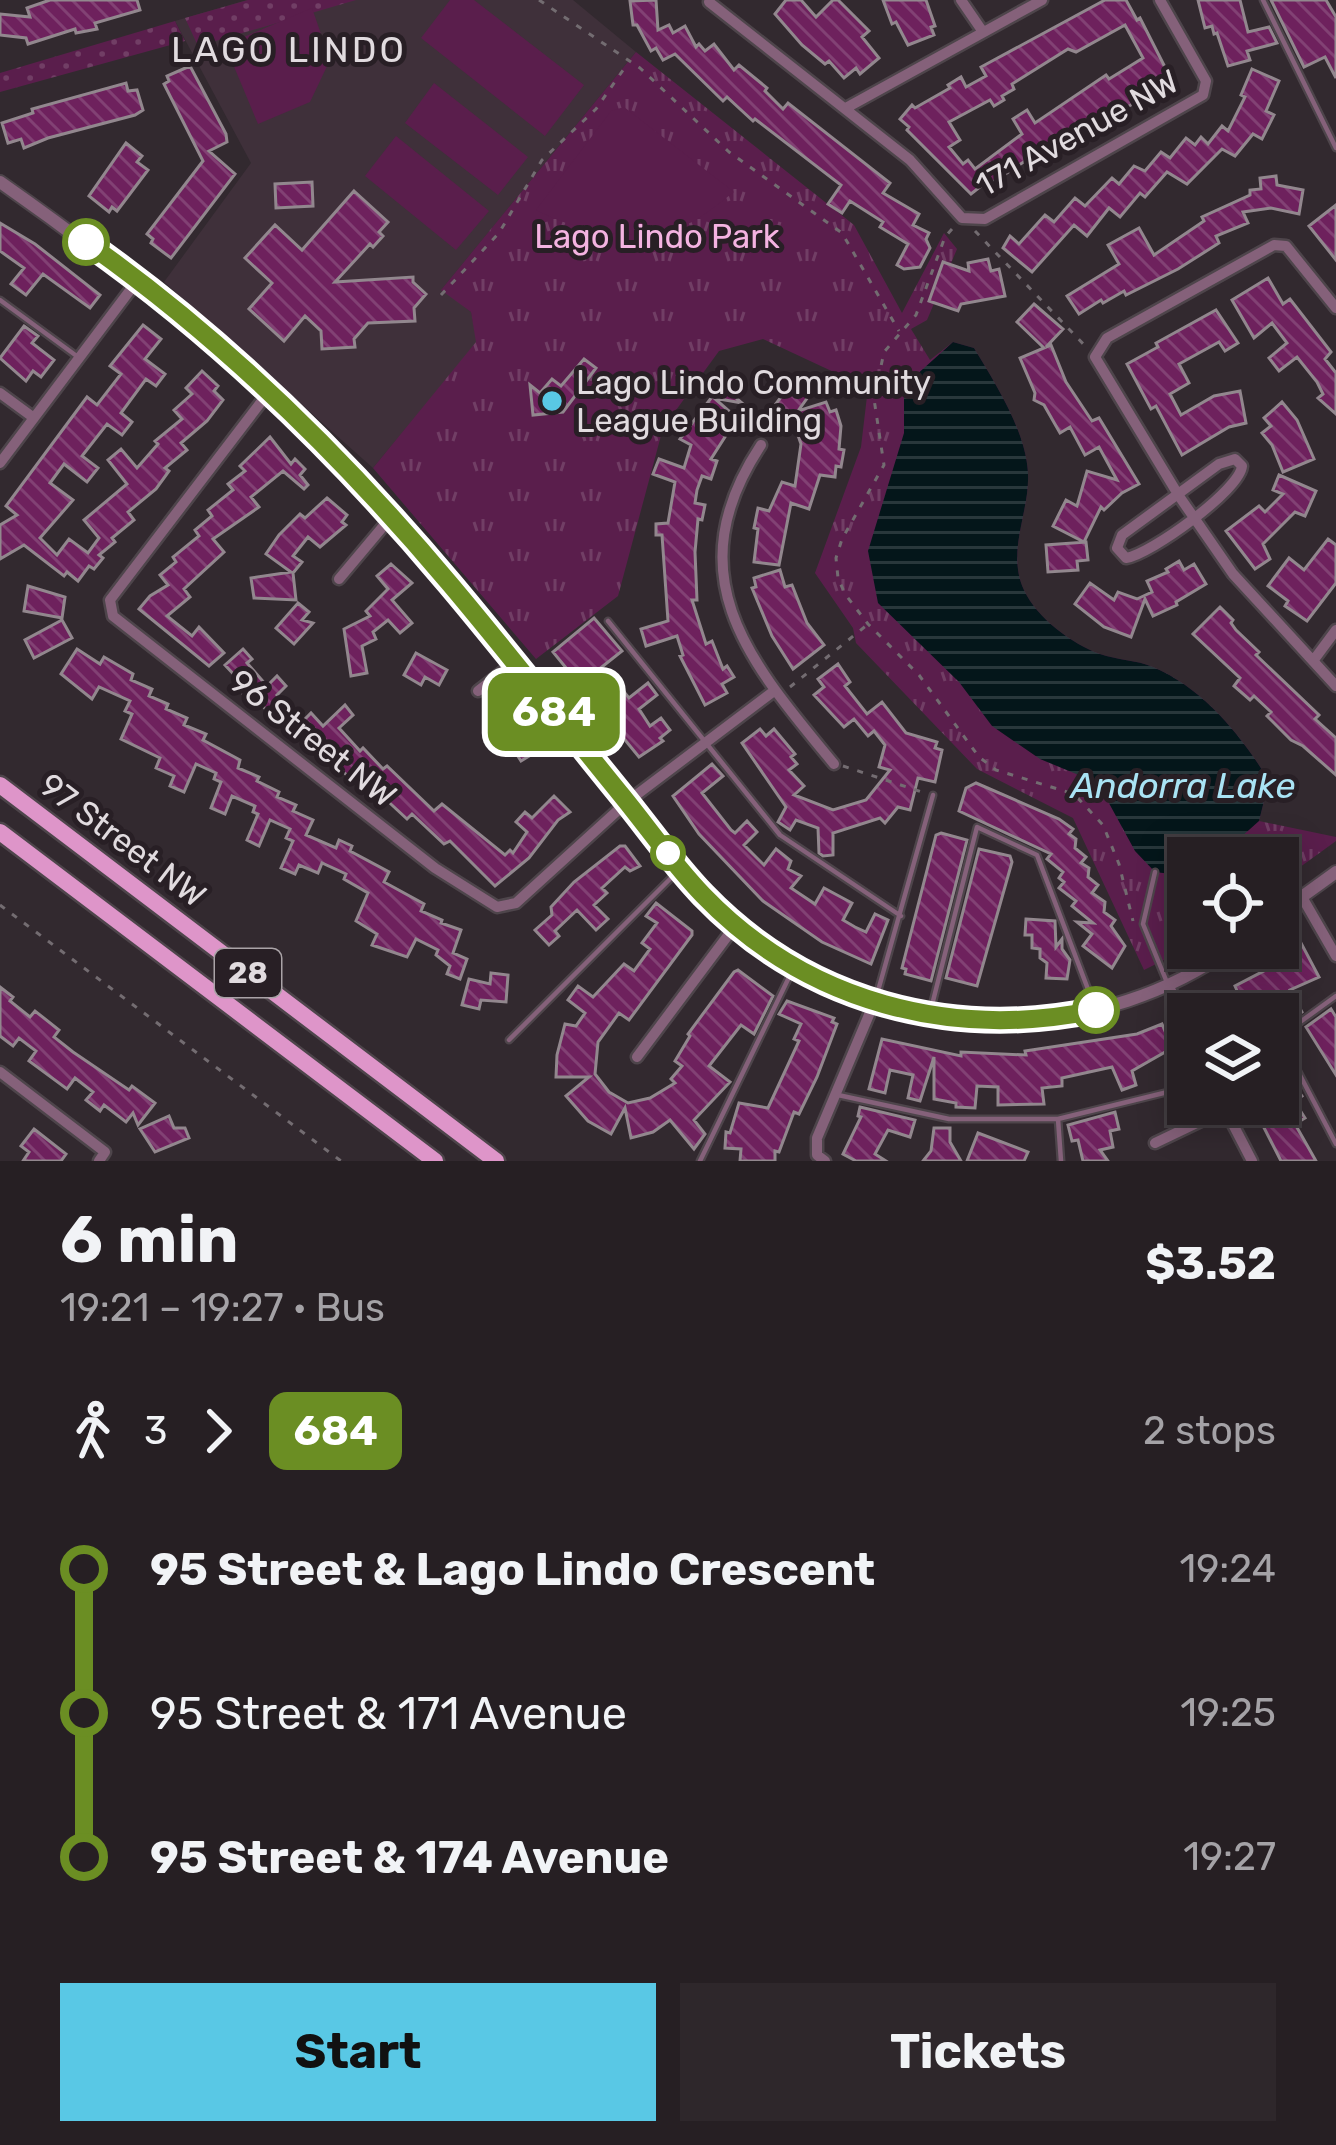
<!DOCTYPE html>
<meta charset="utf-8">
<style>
:root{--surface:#261f23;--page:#2e272b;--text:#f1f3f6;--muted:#a4a2a6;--line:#423d41;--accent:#59c8e5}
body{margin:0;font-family:Rubik,sans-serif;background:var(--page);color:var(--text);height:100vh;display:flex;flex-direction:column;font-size:45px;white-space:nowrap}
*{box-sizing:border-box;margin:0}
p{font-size:39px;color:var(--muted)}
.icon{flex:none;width:66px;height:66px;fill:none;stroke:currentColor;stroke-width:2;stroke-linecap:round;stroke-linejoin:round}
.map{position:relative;height:1161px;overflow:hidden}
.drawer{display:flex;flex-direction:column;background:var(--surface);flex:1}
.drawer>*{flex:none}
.badge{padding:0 24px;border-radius:18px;font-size:42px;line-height:78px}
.buttons{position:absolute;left:1167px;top:837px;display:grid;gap:24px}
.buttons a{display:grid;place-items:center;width:132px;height:132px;border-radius:0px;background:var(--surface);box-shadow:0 6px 30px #0003,0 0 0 3px var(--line);font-size:60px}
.map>.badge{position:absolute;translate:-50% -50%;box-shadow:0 0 0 6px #fff}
.legs{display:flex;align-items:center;gap:18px;height:132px;padding:0 60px;font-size:39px}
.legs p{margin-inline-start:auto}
.overview{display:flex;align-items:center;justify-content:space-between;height:204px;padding:0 60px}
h1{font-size:66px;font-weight:700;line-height:90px}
.primary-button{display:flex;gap:24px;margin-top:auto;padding:24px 60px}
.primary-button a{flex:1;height:138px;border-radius:0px;background:var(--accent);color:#111;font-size:48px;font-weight:700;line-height:138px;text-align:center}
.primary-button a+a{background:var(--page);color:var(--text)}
ul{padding:0 60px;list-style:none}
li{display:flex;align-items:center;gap:42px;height:144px;font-size:45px}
li i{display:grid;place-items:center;width:18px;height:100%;margin:0 15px;background:currentColor}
li i::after{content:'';width:30px;height:30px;margin:-15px;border:9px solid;border-radius:50%;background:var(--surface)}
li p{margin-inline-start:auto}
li:first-child i{background:linear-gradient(#0000 50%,currentColor 0)}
li:last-child i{background:linear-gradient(currentColor 50%,#0000 0)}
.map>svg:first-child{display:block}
.built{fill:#3f303a}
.grass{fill:url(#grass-dots)}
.park{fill:url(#park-tufts)}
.pitch{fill:#5a1e4c}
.water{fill:url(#water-rules)}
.building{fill:url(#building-back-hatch);stroke:#92878e;stroke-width:3;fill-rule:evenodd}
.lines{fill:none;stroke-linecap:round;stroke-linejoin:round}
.service-casing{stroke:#4e454b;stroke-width:9}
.minor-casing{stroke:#4e454b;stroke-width:15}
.tertiary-casing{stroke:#4e454b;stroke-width:16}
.primary-casing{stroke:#4e454b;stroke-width:21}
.path{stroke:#736c71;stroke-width:3;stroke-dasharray:6 9;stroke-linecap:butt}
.service{stroke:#85617a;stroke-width:4.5}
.minor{stroke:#85617a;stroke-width:10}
.tertiary{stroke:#85617a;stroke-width:12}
.primary{stroke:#de95c9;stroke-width:16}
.line-1-casing{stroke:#fff;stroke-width:27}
.line-1{stroke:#6b8e23;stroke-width:18}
.stop-1-dot{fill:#fff;stroke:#6b8e23;stroke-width:6}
.poi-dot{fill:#59c8e5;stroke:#281f25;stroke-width:4.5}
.labels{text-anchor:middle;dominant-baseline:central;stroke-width:10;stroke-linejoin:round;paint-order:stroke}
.shield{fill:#281f25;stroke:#aaa3a7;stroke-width:3}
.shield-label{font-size:30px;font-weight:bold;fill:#e1dbdf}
.street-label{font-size:33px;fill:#e1dbdf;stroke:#281f25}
.park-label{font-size:33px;fill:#f4b3e1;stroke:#281f25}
.poi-label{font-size:33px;fill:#e1dbdf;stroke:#281f25;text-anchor:start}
.neighbourhood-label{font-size:36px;letter-spacing:3px;fill:#e1dbdf;stroke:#281f25}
.water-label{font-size:36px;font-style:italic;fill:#a9e3f4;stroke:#281f25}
</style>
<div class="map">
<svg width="1336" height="1161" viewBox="0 0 1336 1161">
<defs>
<pattern id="grass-dots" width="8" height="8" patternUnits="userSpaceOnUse" patternTransform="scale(3)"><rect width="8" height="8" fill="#5a1e4c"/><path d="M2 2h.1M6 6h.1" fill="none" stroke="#713e65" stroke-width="1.8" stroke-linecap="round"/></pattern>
<pattern id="park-tufts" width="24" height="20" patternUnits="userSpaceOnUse" patternTransform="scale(3)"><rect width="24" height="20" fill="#5a1e4c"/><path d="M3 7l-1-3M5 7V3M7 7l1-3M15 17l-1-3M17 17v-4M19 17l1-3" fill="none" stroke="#713e65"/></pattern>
<pattern id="water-rules" width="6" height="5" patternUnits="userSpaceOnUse" patternTransform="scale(3)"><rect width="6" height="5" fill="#04161a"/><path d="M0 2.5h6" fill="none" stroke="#28373b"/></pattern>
<pattern id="building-back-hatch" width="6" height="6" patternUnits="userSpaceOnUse" patternTransform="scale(3)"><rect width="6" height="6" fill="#6e215d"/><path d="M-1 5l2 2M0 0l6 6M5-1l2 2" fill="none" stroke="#824174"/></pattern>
</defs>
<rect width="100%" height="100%" fill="#32292f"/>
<path class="built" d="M247,0H573L636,52L442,289L471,312L477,342L373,468L164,282L251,163L175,21Z"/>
<path class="grass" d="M248,0H356L198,46L185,18Z
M175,21L185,41L0,92V73Z"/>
<path class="park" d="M636,52L854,225L902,313L944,233L957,249L927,320L911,329L930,360L953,342L974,348C995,383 1026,431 1028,473C1030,512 1006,551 1024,590C1037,618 1072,644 1100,654C1117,660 1137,660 1153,667C1203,688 1242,736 1269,781L1259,821L1336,837V841L1278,883V858H1188V948L1144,970L1073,818L977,769L856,643L853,628L815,573L861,447L868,388L763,339L719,351L663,428L618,596L536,659L373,468L476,342L471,312L441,290Z"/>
<path class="pitch" d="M450,0H474L584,85L545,136L421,38Z
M312,8L330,60L310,102L258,124L225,45Z
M434,83L528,157L498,195L405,123Z
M624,107L734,192C719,203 703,217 686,225C638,245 580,232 536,210L611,111Z
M396,136L489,211L456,250L365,176Z"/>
<path class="water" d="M953,342L974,348C995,383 1026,431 1028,473C1030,512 1006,551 1024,590C1037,618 1072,644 1100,654C1117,660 1137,660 1153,667C1203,688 1242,736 1269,781L1259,821L1221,855L1188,858V871L1179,875L1155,872L1135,851L1098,783L1040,759L992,726L959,682L878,603L868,551L904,433V386Z"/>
<path class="building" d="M50,0H137L140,10L95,23L97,29L76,33L75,29L28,44L26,38L0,35V14L30,17L27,8Z
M656,0L658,30L669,25L673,33L685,26L696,47L699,44L705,51L714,44L734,70L739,65L767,88L765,91L783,109L788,103L890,183L883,193L919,214L913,225L929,233L926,239L930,248L920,267L904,269L897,265L908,244L880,227L883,222L850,201L842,213L828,204L841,185L755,119L753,121L727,97L723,101L675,54L663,60L656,48L651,51L637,25H633L630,1Z
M786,0H801L816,17L833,0H838L869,31L862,37L879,58L860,74L856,68L844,78L829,61L825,64L802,45L775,14Z
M883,0H926L935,26L931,27L934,35L908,45L896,22L892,24Z
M1105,0H1126L1137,20L1140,18L1170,77L1143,94L1145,97L1042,155L1039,152L993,182L990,179L971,194L907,130L909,127L900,119L912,105L915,108L950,88L948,85L961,77L966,87L986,76L981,67ZM1125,25L1143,58L1109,79L1106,75L1035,123L1027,110L1013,119L1022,134L975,169L968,160L963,164L949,147L960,140L949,122L990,100L994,106L1004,100L1002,96L1014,89L1012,84L1068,49L1076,52Z
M1198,0H1240L1248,32L1269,27L1277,43L1247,51L1250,60L1228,66L1217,33L1214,34L1212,26L1205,28Z
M1271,0H1326L1336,17V78L1325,57L1304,67Z
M190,66L226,134L227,142L209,151L235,174L171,258L151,243L153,239L147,234L203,161L164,84L169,81L167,76Z
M1252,69L1279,81L1266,111L1274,115L1262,139L1253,134L1235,156L1222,149L1187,184L1167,172L1145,197L1140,193L1120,217L1109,208L1087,236L1074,225L1032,272L1003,248L1010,236L1019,244L1045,215L1054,222L1075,198L1085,206L1112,178L1119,184L1134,166L1145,171L1161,152L1170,158L1186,138L1195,145L1201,137L1208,144L1222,126L1228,131L1245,97L1241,95Z
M126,83L128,91L137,90L143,110L135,115L48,138L24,148L21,139L8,143L2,123L33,113L32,109Z
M126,143L142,156L137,162L148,170L117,211L112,207L109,212L89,196Z
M1276,176L1277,185L1303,190L1299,214L1271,208L1243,212L1248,223L1216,236L1219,243L1178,269L1126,295L1124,291L1103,303L1101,300L1079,314L1067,296L1119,264L1108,245L1139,228L1154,255L1204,221L1202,217L1250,195V190L1261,189L1260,178Z
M312,182L313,206L276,208L275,184Z
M354,191L388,222L379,232L383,236L373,247L370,244L335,282L413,277V282L426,294L414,308L415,321L368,323L354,339L355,347L322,349L321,331L305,316L284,341L249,309L272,283L245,258L275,225L302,250Z
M1336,205V260L1309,226Z
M0,223L35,244L100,295L90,308L43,274L26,295L11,284L24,268L0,251Z
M988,259L991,271L999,269L1005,296L961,304L958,311L929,301L943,262L969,271L968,263Z
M1268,278L1283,304L1290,299L1331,352L1325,359L1336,373V414L1318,398L1323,394L1317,382L1297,357L1279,371L1269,358L1287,343L1272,323L1254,338L1232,300Z
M1034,304L1063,329L1046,347L1051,345L1066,382L1092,421L1099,418L1139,484L1122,493L1104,510L1101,507L1084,542L1053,526L1066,500L1077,506L1087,471L1117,480L1099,447L1085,455L1070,427L1060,433L1044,405L1034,400L1035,393L1020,358L1044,348L1017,322Z
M1216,310L1238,343L1225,351L1219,342L1179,364L1189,383L1170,394L1181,415L1214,396L1240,391L1246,423L1229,427L1182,455L1156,406L1151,409L1127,364L1158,347L1156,343Z
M143,325L161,339L145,359L165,374L156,386L146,379L121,413L132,422L122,435L107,424L82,456L98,468L87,482L64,464L50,483L73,500L40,538L57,555L69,539L88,553L99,538L84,520L127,484L108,460L121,449L137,468L158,444L155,441L182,419L174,410L192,394L186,388L202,371L218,386L214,391L223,400L207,421L181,443L187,450L165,468L169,471L156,489L128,512L134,520L112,538L115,542L99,555L103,558L94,569L89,566L78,581L67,572L64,576L24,545L0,559V525L17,515L6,506L87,397L97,405L121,374L110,366Z
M24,326L38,336L32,343L54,360L41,377L33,371L26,381L0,358Z
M584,359L596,368L563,412L533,415L530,385L540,393L552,379L561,386Z
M796,377L813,390L798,411L826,402L830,412L836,410L841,426L839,449L844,450L841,467L836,466L835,477L820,475L809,509L791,503L779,565L754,562L758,529L754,528L758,508L769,511L782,482L795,486L801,444L792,418L775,405Z
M721,385L742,403L714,398L737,418L711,459L717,461L711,479L702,476L697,490L695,503L705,505L702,520L698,519L695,552L697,600H692L706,644L712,641L723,669L727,666L734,677L722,684L727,693L705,705L680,656L683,655L677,636L646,646L641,629L668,621L662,535H656V524L668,523L675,482L653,474L659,459L684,468L691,445L680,439Z
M1282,402L1297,420L1314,459L1283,472L1272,445L1262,433L1271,426L1264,418Z
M270,437L291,464L295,459L305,469L300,475L308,485L304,489L283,471L251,497L259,507L213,539L224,552L184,589L190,597L167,616L192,636L199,627L224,653L209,666L139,609L150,596L168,585L160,575L176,562L173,557L199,536L195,530L212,516L208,510L233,490L228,484L245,471L240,466Z
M1279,475L1316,491L1305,516L1295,512L1263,544L1270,559L1255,569L1226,531L1259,506L1265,512L1283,494L1273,490Z
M327,498L347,515L342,522L346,525L320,547L308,537L293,556L302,562L293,573L296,600L254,598L251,578L291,572L266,554L279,535L300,514L305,518Z
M1328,539L1336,545V583L1307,621L1285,606L1288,601L1268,586L1289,558L1304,570Z
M1086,542L1088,560L1077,561L1078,570L1048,572L1046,545Z
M1179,561L1184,570L1194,564L1206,584L1176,602L1177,605L1153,616L1145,599L1131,637L1104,627L1075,604L1090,583L1114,600L1118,592L1137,599L1152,592L1147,581L1168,572L1166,569Z
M391,564L412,583L392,600L412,623L400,633L388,620L373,632L376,639L362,646L367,673L351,676L344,629L370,616L366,611L388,589L377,576Z
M780,570L785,587L792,585L807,623L824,645L793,669L772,636L752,588L756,587L754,578Z
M28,586L65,597L62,618L24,611Z
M298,603L309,612L302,620L313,623L294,644L276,628Z
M1220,607L1233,620L1231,623L1236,630L1259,652L1256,655L1319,715L1315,719L1336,738V775L1303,746L1291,740L1267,716L1271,712L1254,696L1250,700L1234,686L1240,678L1193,634Z
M594,618L622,651L598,670L611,686L616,682L629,698L648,683L657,695L639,709L650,726L661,718L670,730L660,738L663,741L639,757L553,652Z
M62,620L72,638L34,658L25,640Z
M77,649L100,664L104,657L133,674L131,680L152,689L149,696L168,704L166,709L187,718L184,725L206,734L203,740L240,760L238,768L259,777L257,781L279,792L277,797L296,805L293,811L313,820L306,835L336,848L339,840L352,846L350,851L389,872L384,882L424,904L421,911L442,920L441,923L461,930L453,953L467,959L460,979L447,974L450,966L436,955L438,950L416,939L407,957L372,945L377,934L356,921L368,893L344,879L346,874L322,863L318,873L299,865L295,874L281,868L293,841L286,838L290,829L270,820L259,846L247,840L258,814L253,812L255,806L232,796L225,814L211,808L221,782L214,779L216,773L196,764L184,792L170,786L174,776L156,768L160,758L121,739L132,714L125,711L130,701L99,687L92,699L61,674Z
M243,649L252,659L247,663L267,686L277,676L286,686L277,695L302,722L311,713L323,726L345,705L353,715L339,728L360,751L363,748L383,769L387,766L434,811L442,804L505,855L510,850L513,853L527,832L516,822L525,812L532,818L554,796L570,812L558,820L529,858L495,886L450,841L444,844L412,814L407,819L379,793L376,796L356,770L349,777L306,739L303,741L283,720L279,724L261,704L258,706L244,695L236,685L240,681L225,665Z
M416,653L447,670L439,685L425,677L421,685L404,675Z
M838,664L850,682L845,686L867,714L882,702L906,733L937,742L935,748L942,750L935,782L918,778L910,810L898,807L885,823L880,818L833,833V855L823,856L819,853L818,828L796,820L790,830L778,822L786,807L742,743L760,729L766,736L774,729L795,754L791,757L797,764L789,770L804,786L794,795L833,810L866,800L890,770L879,767L885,745L874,731L868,736L854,719L844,727L814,695L824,687L818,679Z
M514,722L523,736L533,729L544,747L521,761L501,730Z
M712,764L723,776L702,793L731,830L735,833L747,821L757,832L744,845L764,865L776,849L791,861L788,869L801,876L791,888L815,904L824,888L852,903L843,920L855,927L866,932L875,914L888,920L871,964L822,942L763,901L699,834L673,796Z
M976,783L1059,819L1073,829L1069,834L1076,839L1075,848L1086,857L1081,863L1089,868L1088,877L1098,885L1092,893L1105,902L1104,912L1115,920L1111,926L1125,946L1112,968L1083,946L1092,934L1077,922L1093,923L1072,906L1076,901L1059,888L1064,882L1059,878L1063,872L1047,859L1051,854L959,811L966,788Z
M941,833L967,840L931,981L905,974L906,969L902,968L936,835Z
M620,846H625L640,866L630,871L625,867L602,888L607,893L594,905L608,919L596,930L577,910L555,931L559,936L549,945L535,930L552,915L551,907L574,882Z
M979,849L1010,856L1012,862L977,986L946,978Z
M656,903L692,931V935L629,1020L619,1013L598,1042L595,1074L609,1092L628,1103L650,1098L675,1083L671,1079L682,1066L675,1061L690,1036L688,1034L734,972L738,970L773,996L754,1034L741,1025L709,1066L730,1082L694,1120L705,1134L694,1149L670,1120L653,1132L631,1138L625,1108L611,1134L588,1121L566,1096L589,1077H556L557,1055L565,1024L576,1026L585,1013L568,1000L578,986L593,997L624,964L634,971L650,949L642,943L657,923L646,916Z
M1026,919L1055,921L1056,947L1062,939V949L1070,960L1067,979L1046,978L1047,963L1040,958V949L1032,948V935H1025Z
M1301,943L1319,977L1290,990L1302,1012L1291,1020L1280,1004L1260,1014H1200L1239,995L1235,986L1283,961L1280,955Z
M491,973L508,975L506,1002L481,1000L479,1009L462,1005L469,979L490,984Z
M0,987L13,997L10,1001L30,1017L35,1011L59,1030L54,1037L73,1052L129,1090L132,1086L155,1103L138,1125L133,1113L126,1122L104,1105L100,1111L86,1100L93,1092L75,1078L67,1089L29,1061L36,1051L19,1038L13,1046L0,1036Z
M787,1001L834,1018L832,1022L837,1024L817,1077L799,1114L794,1112L779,1152L775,1151V1161H740L741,1149L725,1148L726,1132L730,1133L739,1103L768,1108L799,1041L794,1039L801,1024L779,1014Z
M1331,1009L1336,1017V1075L1306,1027Z
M1162,1024L1172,1048L1132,1071L1136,1085L1122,1090L1112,1067L1062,1078V1086L1042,1088L1044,1104L998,1105V1087L977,1086L975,1108L956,1107V1103L934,1099V1057L920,1101L908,1098L913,1075L890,1070L885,1093L869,1089L882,1039L961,1056V1052L1026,1055L1025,1051L1137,1034Z
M1294,1085L1302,1096L1290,1104H1296L1305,1118L1295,1124L1316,1161H1281L1254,1108L1260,1104H1288L1281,1093Z
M860,1107L915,1120L910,1137L888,1130L875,1154L886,1161H856L843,1154L861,1117L858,1116Z
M1115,1112L1119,1129L1110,1131L1113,1147L1100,1150L1108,1161H1083L1078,1140L1072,1141L1068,1125Z
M169,1116L174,1128H185L189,1138L155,1152L140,1129Z
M934,1128H950V1142L961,1161H923L931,1151Z
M34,1129L66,1154L61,1161H23L29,1152L21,1146Z
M978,1133L1028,1152L1024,1161H967Z"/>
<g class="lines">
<defs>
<path id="service" d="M1263,0L1336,148
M0,300L78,357
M608,621L780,835L901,916
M1155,872L1143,924L1166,980
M876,998L933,795
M931,1009L977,827L1037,855L1094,1005
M1280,1037L1336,1144
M1278,1038L1336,996
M509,1040L680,869
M838,1095L949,1119H1058L1061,1161
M1058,1119L1188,1087
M700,1161L794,967"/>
<path id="minor" d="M961,0L983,32
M709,2L910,160L962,218L985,219L1203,95L1206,81L1160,0
M846,108L1042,0
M1336,308L1286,246L1274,245L1107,338L1095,357L1179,496L1233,574L1336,686
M0,393L34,418
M268,393L110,600L113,616L435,868L497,907L516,903L627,802L774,691
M761,445C674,577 750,662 834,764
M1235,459L1242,466C1240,490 1151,554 1126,558L1117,548L1122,535L1219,464Z
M0,463L137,281
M339,579L391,517
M1313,661L1336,630
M478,691L514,663
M1302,897L1336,956
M1168,985L1188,1024
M637,1057L735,926
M0,1072L105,1152L99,1161
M1224,1107L1252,1161
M1155,1143L1224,1110
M825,1161L817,1155V1138L874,1003"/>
<path id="tertiary" d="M0,182C140,280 272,388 389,514C500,635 595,772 703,895C730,921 757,945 789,964C923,1045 1104,1040 1232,948
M1278,914L1336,872"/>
<path id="primary" d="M0,785L496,1161
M0,832L435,1161"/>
</defs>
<use href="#service" class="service-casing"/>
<use href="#minor" class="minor-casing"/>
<use href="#tertiary" class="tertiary-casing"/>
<use href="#primary" class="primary-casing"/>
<path class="path" d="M539,0L640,68L729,152L842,233L899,331
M952,229L945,237L916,315L884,352L874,399L884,465L842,539L836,558L838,578L845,594L868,624L919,675L979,757L996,770L1074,794L1103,825L1119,864L1133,921
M975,231L1089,350
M441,295L499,233L542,160L596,109L628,63
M790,687L867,625
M843,766L925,793
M0,905L341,1161"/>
<use href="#service" class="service"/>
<use href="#minor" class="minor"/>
<use href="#tertiary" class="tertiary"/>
<use href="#primary" class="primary"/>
</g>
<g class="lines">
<defs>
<path id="line-1" d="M86,242C221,337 344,458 450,584C509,654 565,726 623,797C649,829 674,865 703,895C807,1003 952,1040 1096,1010"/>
</defs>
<use href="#line-1" class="line-1-casing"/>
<use href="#line-1" class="line-1"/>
</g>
<g class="stop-1-dot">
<circle cx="86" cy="242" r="21"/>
<circle cx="668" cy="853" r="15"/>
<circle cx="1096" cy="1010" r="21"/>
</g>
<circle class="poi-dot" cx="552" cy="401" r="12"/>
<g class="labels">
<rect class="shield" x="215" y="949" width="66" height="48" rx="9"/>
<g class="shield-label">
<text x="248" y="973">28</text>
</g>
<g class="street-label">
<text transform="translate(1077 133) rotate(-29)">171 Avenue NW</text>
<text transform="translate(313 738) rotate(38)">96 Street NW</text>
<text transform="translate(123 840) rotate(37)">97 Street NW</text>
</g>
<g class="park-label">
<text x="657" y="236">Lago Lindo Park</text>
</g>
<g class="poi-label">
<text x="576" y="382">Lago Lindo Community<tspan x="576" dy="38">League Building</tspan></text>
</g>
<g class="neighbourhood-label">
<text x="289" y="49">LAGO LINDO</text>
</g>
<g class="water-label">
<text x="1183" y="785">Andorra Lake</text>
</g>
</g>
</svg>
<div class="buttons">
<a><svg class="icon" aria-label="locate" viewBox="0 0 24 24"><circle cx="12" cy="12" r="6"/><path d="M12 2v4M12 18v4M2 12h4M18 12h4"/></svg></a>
<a><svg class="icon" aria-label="layers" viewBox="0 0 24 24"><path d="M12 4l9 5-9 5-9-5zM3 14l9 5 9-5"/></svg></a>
</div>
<b class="badge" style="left:554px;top:712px;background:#6b8e23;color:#fff">684</b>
</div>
<section class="drawer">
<div class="overview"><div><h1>6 min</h1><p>19:21 – 19:27 · Bus</p></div><b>$3.52</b></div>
<div class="legs"><svg class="icon" aria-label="walk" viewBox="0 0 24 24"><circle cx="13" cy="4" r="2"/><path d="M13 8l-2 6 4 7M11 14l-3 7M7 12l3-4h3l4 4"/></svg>3<svg class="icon" aria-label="forward" viewBox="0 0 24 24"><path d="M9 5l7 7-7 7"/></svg><b class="badge" style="background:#6b8e23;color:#fff">684</b><p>2 stops</p></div>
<ul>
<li><i style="color:#6b8e23"></i><b>95 Street &amp; Lago Lindo Crescent</b><p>19:24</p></li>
<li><i style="color:#6b8e23"></i><span>95 Street &amp; 171 Avenue</span><p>19:25</p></li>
<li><i style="color:#6b8e23"></i><b>95 Street &amp; 174 Avenue</b><p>19:27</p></li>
</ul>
<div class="primary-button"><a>Start</a><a>Tickets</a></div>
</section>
